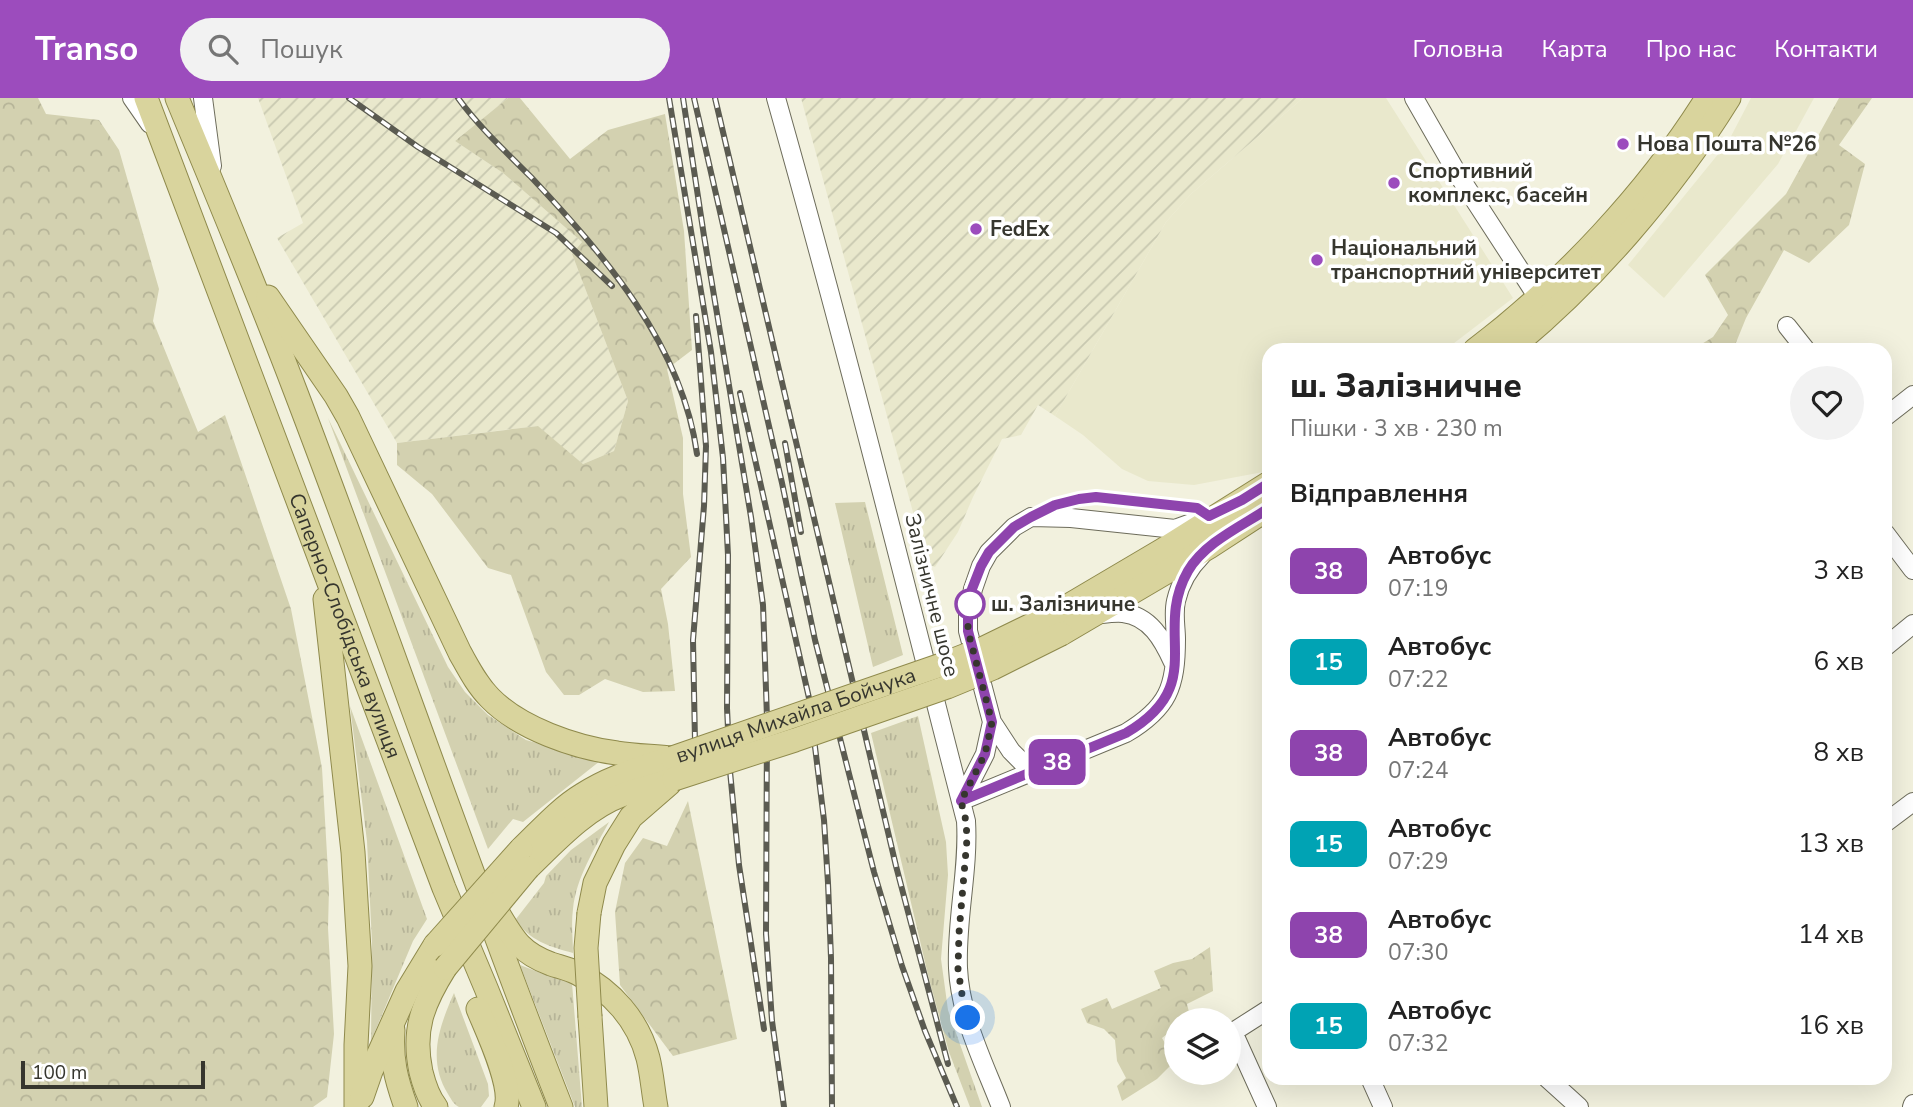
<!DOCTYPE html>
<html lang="uk">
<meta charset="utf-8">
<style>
:root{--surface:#fff;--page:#f2f2f2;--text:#222;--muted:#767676;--accent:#9c4cbd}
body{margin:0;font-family:"Nunito Sans",sans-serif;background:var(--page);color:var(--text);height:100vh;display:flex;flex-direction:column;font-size:26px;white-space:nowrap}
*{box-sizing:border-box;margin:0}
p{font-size:23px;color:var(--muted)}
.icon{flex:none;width:38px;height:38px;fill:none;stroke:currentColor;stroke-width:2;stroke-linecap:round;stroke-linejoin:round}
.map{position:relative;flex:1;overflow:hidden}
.sheet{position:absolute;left:1262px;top:245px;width:630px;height:742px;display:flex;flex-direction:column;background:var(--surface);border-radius:21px;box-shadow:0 7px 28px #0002}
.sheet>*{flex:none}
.badge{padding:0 14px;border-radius:10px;font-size:24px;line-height:46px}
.buttons{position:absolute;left:1164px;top:910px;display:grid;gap:14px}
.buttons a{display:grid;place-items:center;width:77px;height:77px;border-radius:50%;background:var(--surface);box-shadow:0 7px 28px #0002;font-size:35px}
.scale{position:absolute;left:21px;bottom:18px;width:184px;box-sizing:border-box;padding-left:7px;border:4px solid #36362e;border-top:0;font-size:19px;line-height:24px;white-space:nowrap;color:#36362e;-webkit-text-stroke:5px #fff;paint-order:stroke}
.you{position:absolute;width:35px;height:35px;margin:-18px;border:5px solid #fff;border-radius:50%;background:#1a73e8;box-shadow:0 0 0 10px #1a73e833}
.map>.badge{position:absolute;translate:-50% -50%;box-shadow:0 0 0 4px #fff}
h2{padding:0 28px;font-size:26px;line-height:63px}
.round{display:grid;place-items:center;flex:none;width:74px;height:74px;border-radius:37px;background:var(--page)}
.head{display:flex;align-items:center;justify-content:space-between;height:119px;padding:0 28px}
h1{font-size:33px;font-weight:800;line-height:52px}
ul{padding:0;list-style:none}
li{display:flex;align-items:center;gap:21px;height:91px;padding:0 28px}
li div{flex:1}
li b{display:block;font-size:26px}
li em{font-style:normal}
li .badge{min-width:77px;font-weight:700;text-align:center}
header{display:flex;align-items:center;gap:42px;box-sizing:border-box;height:98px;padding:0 35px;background:var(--accent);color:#fff}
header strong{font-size:33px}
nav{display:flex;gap:38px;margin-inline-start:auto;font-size:24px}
.search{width:490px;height:63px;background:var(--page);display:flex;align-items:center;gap:18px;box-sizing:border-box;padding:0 24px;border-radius:38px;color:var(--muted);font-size:26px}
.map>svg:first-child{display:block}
.built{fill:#e9e8cc}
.industrial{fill:url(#industrial-furrows)}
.grass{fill:url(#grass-tufts)}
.forest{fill:url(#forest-crowns)}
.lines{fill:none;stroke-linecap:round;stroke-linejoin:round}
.minor-casing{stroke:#6d6c5b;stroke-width:20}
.major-casing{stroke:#8f8a4c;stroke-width:25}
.minor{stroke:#fff;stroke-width:18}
.major{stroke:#d9d49d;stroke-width:23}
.rail-casing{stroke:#5b5b51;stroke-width:6}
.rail{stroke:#fff;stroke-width:3.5;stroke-dasharray:10;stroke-linecap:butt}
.major-bridge-casing{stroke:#8f8a4c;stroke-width:25;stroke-linecap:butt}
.major-bridge{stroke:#d9d49d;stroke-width:23}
.line-casing{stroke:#fff;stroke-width:16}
.line{stroke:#8e44ad;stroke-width:10}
.walk{stroke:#36362e;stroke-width:7;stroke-dasharray:0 12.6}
.poi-dot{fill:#9c4cbd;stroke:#fff;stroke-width:2.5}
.stop-dot{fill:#fff;stroke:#8e44ad;stroke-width:3.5}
.labels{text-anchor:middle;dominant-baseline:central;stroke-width:7;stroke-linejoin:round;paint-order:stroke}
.poi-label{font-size:21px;font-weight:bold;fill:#36362e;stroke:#fff;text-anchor:start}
.street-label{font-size:21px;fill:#36362e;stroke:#fff}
.stop-label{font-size:21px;font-weight:bold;fill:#36362e;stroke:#fff;text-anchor:start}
</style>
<header>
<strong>Transo</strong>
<div class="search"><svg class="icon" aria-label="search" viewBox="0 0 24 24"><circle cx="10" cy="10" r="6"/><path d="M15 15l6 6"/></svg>Пошук</div>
<nav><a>Головна</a><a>Карта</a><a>Про нас</a><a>Контакти</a></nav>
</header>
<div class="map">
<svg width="1913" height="1009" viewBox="0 0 1913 1009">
<defs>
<pattern id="industrial-furrows" width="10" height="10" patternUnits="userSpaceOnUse" patternTransform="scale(1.75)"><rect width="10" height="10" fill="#e9e8cc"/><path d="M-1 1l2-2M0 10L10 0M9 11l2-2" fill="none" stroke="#c8c8b0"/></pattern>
<pattern id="grass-tufts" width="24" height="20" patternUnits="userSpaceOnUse" patternTransform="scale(1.75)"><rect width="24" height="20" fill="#d3d1b0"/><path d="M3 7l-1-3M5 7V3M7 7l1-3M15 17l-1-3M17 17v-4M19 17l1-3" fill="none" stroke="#b6b498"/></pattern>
<pattern id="forest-crowns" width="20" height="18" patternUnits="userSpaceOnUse" patternTransform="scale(1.75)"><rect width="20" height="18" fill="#d3d1b0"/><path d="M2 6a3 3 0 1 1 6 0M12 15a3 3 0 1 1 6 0" fill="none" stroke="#b6b498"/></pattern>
</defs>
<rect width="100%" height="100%" fill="#f2f1de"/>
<path class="built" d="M1303,0H1386L1513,200L1445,252H1269V370L1263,374L1194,387L1148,383L1122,371L1083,337L1055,318L1166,124L1191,96Z
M1751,0H1814L1778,66L1664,200L1628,167L1728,44Z"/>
<path class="industrial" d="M258,0H508L455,43L503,75L582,144L572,156L628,303L614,353L583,366L537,328L397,345L277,140L303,125Z
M801,0H1303L1191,96L1166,124L1055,318L1038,307L1021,337L1002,341L973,399L958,434L935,469L927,466Z"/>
<path class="grass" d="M328,320L448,569L465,594L488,617L526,642L600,663L523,724L513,721L488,751Z
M865,404L903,557L873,569L835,405Z
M350,608L427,821L413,843L371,943L372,845L367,743Z
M918,618L946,744L948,777L941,861L948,912L982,1009H970L949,954L929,881L871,635Z
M609,724C595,750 576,780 573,811C571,825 573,841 573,855C551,849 527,842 516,821L544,785L546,778L571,752Z
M520,867L541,875L572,885L582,1009H575Z
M454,895L488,986L489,998L481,1009C475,1009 465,1009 459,1009C454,1007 451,1001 448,996C427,962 439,929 454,895Z"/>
<path class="forest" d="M0,0H38L46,16L99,22L119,52L159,191L153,223L198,334L225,317L291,511L322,670L329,791L328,830L334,936L327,999L313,1009H0Z
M508,0H520L570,61L608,32L665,16L684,133L692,252L667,271L683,340V396L691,459L661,491L668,526L675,593L643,594L605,581L579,597H564L546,574L511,477L488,470L432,396L397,367V345L538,328L583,366L614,353L628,303L572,156L582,144L503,75L455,43Z
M1839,0H1872L1839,47L1865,66L1849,127L1809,165L1784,152L1746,220L1733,252H1692L1713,239L1728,217L1705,177L1786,96Z
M688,703L737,941L673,958L620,887L615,814L625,765L643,740L667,748Z
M1210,849L1213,893L1187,906L1190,918L1184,922H1176V929L1162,940L1175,963L1157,981L1122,1003L1117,988L1126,980L1117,963L1115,942L1104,931L1087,925L1081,911L1107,900L1112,911L1161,890L1154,873L1173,865L1192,861Z"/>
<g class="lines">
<defs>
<path id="minor" d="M132,0L150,26
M203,0L212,68
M776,0C844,240 904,482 966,723C969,772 956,821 958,870C960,918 984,965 1001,1009
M1414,0L1457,75L1544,209
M1787,228L1806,252
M1885,319L1913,297
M1885,435L1913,472
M1095,517C1104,516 1114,514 1123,515C1150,518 1163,542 1173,564
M1885,549L1913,526
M1032,674L1011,653L992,624L968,533V515L973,491L981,468L989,454L1014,429L1031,419L1071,420L1175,431L1197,423
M961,703L1126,635C1168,610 1176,589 1176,541C1176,529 1173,516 1176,503C1180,485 1189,470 1202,457
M961,703L985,656L992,624
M1885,725L1913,704
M1370,980L1383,1009
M1547,980L1579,1009
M1267,1009L1233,934L1269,911
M1912,1009L1913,1006"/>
<g id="major">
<path id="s1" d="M146,0L444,790L486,890L534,1009"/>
<path d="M177,0C217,97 258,194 295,292C386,530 468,772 561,1009"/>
<path d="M268,199L336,298L348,319L460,555C469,571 477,587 490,600C519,630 576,650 617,655C635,658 654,658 672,660"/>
<path d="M1475,252C1562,186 1649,93 1707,0"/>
<path d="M1509,252C1593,184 1672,92 1729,0"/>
<path d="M325,501L353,754L360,868L356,947V1009"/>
<path d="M1056,515L1161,453L1269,385"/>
<path d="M1061,536L1209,449L1269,410"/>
<path d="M521,751C540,733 559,711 582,697C606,681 635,672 662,663"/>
<path d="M528,770C555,744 586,710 622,697C639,691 657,687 674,681"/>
<path d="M498,815C514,842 521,855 551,866C560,869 569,871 577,875C612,893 638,922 648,960C652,976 653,993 656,1009"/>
<path d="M589,815L595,785L614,746L631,719L669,686"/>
<path d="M478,911C487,933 513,987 506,1009"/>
<path d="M590,919L596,1009"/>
<path d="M393,932C391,962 396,981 406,1009"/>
<path d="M362,999L371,973L407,893L435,847"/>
<path d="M436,1009C428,999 424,986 421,974C412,932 423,905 445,870"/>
</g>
</defs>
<use href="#minor" class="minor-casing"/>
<use href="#major" class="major-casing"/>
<use href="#minor" class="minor"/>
<use href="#major" class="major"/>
<defs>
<path id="rail" d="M349,0L418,49L556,135L612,188
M458,0C479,29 506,54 531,79C604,157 682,246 697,356
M669,0L711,254L723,360L728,457L727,610L730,673L739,767L764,931
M683,0L704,138L751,419L763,507L767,620L766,836L772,923L784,1009
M694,0L782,385L815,542L874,774L902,868L925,933L957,1009
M715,0L896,768L948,966
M740,295L809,600L824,722L828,785L831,860L832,1009
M785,345L801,434
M695,644L693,542L704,408L706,348L696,218"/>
</defs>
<use href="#rail" class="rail-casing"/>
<use href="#rail" class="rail"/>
<defs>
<g id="major-bridge">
<path id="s2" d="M672,660L941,567L984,550L1056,515"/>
<path d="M674,681L795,642L947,589L993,570L1061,536"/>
<path d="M589,815L586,850L590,919"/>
<path d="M435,847L521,751"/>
<path d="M445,870L528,770"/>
</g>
</defs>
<use href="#major-bridge" class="major-bridge-casing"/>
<use href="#major-bridge" class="major-bridge"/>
</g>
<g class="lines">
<defs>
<path id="line" d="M1269,385L1242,402L1209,418L1197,410L1096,399L1079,401L1055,407L1031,419L1014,429L989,454L981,468L972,491L968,515V533L992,624L985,656L961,703L1126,635C1210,586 1152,536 1188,473C1205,444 1242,428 1269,410"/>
</defs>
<use href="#line" class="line-casing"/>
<use href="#line" class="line"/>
<path class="walk" d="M968,920L963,903L958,871L959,835L967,741L966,723L961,703L985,656L992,624L968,533V515L970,506"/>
</g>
<g class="poi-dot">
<circle cx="1623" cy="46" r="7"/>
<circle cx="1394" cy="85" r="7"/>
<circle cx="976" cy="131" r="7"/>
<circle cx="1317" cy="162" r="7"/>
</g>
<circle class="stop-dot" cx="970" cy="506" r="14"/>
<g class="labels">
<g class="poi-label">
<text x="1637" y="46">Нова Пошта №26</text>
<text x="1408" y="73">Спортивний<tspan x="1408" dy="24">комплекс, басейн</tspan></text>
<text x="990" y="131">FedEx</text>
<text x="1331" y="150">Національний<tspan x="1331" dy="24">транспортний університет</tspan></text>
</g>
<g class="street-label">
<text transform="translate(932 497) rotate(76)">Залізничне шосе</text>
<text stroke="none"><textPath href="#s1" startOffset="564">Саперно-Слобідська вулиця</textPath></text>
<text stroke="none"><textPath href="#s2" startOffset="131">вулиця Михайла Бойчука</textPath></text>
</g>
<g class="stop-label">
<text x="991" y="506">ш. Залізничне</text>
</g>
</g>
</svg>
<div class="buttons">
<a><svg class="icon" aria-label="layers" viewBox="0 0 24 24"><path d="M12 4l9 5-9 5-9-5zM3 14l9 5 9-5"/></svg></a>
</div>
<div class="scale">100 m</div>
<div class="you" style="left:968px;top:920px"></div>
<b class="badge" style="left:1057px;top:664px;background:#8e44ad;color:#fff">38</b>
<section class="sheet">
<div class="head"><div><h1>ш. Залізничне</h1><p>Пішки · 3 хв · 230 m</p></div><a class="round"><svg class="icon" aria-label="heart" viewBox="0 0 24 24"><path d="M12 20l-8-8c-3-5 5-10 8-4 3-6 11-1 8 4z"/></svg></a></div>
<h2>Відправлення</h2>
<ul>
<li><span class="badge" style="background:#8e44ad;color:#fff">38</span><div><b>Автобус</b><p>07:19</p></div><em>3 хв</em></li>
<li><span class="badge" style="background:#00a3b4;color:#fff">15</span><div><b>Автобус</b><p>07:22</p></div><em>6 хв</em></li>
<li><span class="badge" style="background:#8e44ad;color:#fff">38</span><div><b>Автобус</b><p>07:24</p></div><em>8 хв</em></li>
<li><span class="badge" style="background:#00a3b4;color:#fff">15</span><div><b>Автобус</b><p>07:29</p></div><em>13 хв</em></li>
<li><span class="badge" style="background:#8e44ad;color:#fff">38</span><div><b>Автобус</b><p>07:30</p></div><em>14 хв</em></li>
<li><span class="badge" style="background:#00a3b4;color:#fff">15</span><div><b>Автобус</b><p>07:32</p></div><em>16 хв</em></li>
</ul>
</section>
</div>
